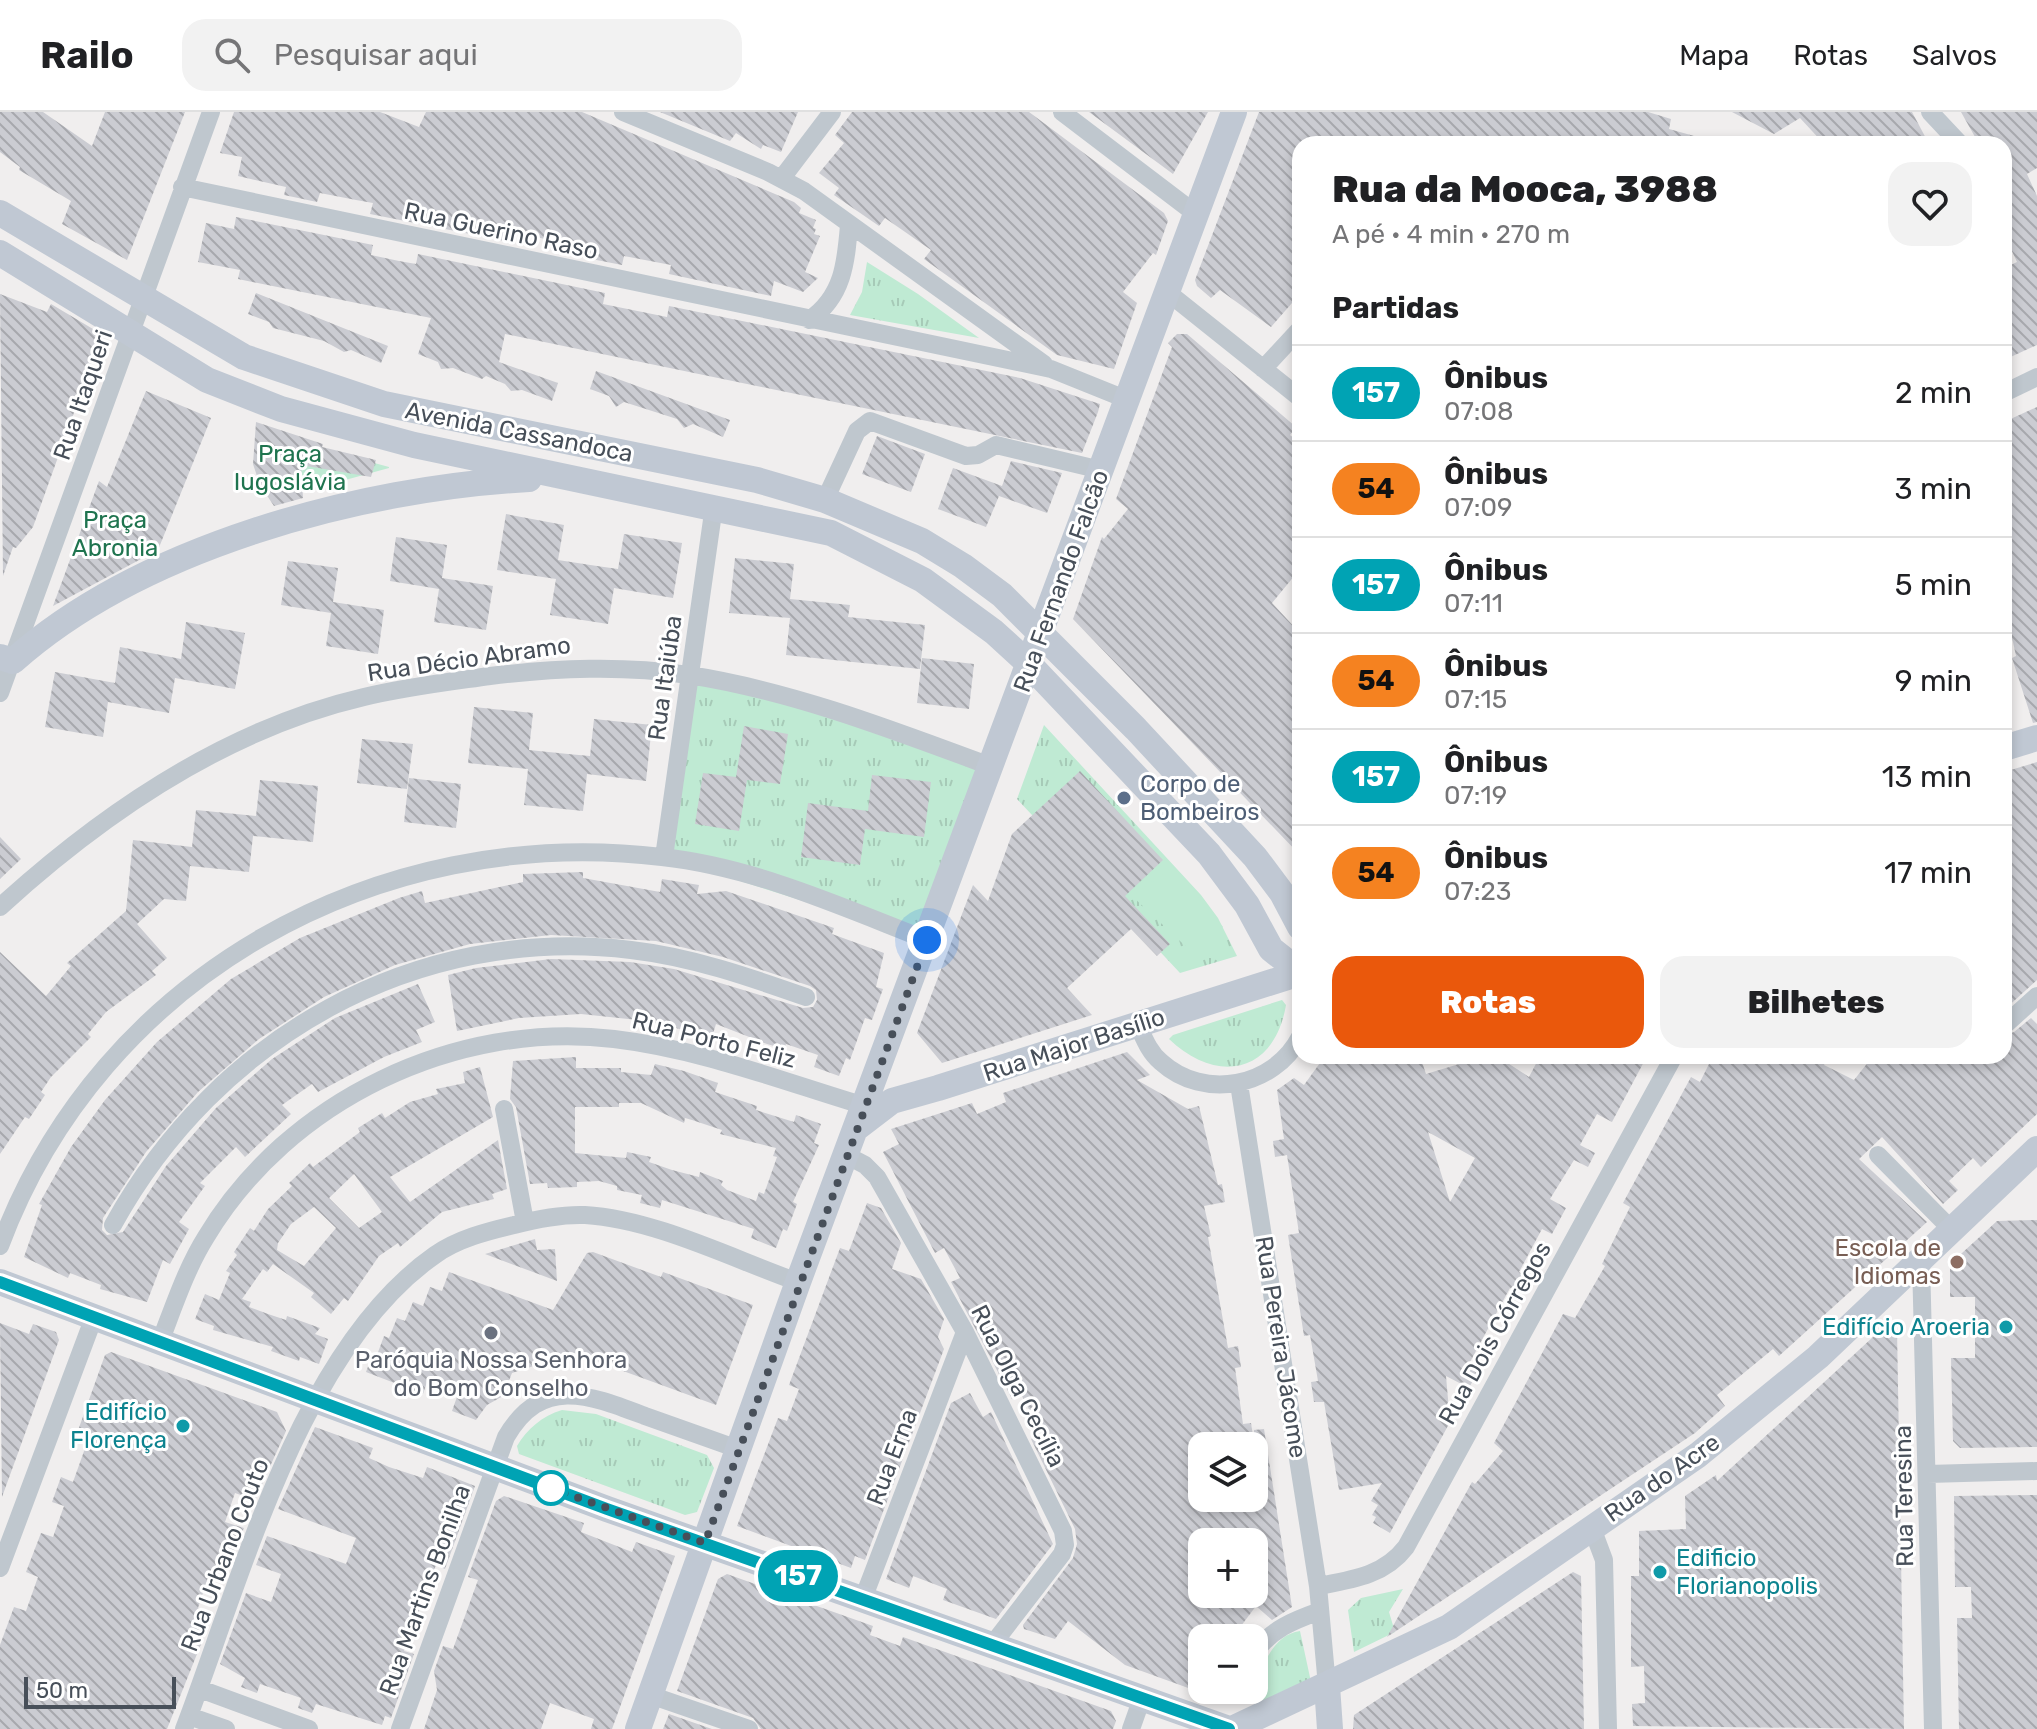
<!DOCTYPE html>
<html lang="pt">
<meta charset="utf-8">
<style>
:root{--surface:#fff;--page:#f2f2f2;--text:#202124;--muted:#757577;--line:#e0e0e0;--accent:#ea580c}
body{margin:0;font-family:Rubik,sans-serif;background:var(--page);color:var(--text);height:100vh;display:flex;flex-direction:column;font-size:30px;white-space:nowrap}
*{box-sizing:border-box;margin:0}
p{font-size:26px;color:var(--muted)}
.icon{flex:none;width:44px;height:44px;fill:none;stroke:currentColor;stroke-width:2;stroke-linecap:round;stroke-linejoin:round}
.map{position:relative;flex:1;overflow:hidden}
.details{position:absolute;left:1292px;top:24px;width:720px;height:928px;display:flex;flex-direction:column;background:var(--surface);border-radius:24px;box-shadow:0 4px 12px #0003}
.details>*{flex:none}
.badge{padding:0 16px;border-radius:26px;font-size:28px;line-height:52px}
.buttons{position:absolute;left:1188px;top:1320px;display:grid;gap:16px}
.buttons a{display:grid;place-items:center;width:80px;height:80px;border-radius:16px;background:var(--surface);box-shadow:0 4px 12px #0003;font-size:40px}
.scale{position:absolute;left:24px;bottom:20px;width:152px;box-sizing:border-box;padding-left:8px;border:4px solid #474f59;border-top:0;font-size:22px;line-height:28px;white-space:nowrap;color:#474f59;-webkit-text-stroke:6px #fff;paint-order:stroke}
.you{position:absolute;width:40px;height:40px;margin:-20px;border:6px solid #fff;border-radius:50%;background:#1a73e8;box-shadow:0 0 0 12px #1a73e833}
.map>.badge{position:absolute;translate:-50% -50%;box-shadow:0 0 0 4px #fff}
h2{padding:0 40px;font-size:30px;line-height:72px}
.round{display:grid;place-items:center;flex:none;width:84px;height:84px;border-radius:24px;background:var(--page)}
.headline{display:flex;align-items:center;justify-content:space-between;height:136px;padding:0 40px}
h1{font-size:38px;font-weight:800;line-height:60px}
.primary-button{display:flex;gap:16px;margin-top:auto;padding:16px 40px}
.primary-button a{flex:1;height:92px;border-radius:24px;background:var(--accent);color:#fff;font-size:32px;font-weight:800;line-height:92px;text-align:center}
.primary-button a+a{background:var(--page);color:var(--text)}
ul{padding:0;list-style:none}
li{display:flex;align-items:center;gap:24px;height:96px;padding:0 40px;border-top:2px solid var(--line)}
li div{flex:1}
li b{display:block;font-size:30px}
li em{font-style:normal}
li .badge{min-width:88px;font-weight:700;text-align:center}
header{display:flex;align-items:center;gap:48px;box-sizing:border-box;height:112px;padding:0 40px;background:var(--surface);border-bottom:2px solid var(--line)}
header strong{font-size:38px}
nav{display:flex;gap:44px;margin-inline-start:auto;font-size:28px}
.search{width:560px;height:72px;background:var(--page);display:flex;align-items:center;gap:20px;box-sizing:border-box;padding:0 28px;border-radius:24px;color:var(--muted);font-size:30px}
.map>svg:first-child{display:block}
.park{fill:url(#park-tufts)}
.pitch{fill:#bfead3}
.building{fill:url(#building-back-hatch);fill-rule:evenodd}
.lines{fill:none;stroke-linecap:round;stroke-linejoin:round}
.street{stroke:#bfc7ce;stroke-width:18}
.secondary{stroke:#c0c8d3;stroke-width:26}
.line-casing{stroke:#fff;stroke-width:18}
.line{stroke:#00a3b4;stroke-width:12}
.walk{stroke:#474f59;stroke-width:8;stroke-dasharray:0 14.4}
.service-dot{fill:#5c6f8a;stroke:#fff;stroke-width:3}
.education-dot{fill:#8d6e63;stroke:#fff;stroke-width:3}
.culture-dot{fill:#0f9aa8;stroke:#fff;stroke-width:3}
.worship-dot{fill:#6b7280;stroke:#fff;stroke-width:3}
.stop-dot{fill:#fff;stroke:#00a3b4;stroke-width:4}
.labels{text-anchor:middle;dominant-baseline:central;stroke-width:6;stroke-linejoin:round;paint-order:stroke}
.street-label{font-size:24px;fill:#474f59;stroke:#fff}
.park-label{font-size:24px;fill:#1f744f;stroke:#fff}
.service-label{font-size:24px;fill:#4e5e75;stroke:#fff;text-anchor:start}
.education-label{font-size:24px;fill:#785e54;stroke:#fff;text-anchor:end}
.culture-label{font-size:24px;fill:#0d838f;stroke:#fff;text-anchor:end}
.worship-label{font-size:24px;fill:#5b616d;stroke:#fff}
</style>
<header>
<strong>Railo</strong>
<div class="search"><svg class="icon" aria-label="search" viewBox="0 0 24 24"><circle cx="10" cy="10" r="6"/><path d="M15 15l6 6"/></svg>Pesquisar aqui</div>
<nav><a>Mapa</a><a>Rotas</a><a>Salvos</a></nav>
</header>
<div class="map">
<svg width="2037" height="1617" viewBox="0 0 2037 1617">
<defs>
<pattern id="park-tufts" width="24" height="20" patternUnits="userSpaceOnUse" patternTransform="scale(2)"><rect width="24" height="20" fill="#bfead3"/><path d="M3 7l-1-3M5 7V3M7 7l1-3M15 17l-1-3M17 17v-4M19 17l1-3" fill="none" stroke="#a6cab7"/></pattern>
<pattern id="building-back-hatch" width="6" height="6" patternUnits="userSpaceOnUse" patternTransform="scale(2)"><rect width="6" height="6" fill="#cbccd2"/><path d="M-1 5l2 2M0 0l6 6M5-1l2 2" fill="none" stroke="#a7a8ad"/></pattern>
</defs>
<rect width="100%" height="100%" fill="#f0eeee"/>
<path class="park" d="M867,150L918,182L979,226L850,203L862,180Z
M305,332L389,355V356L276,387Z
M694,564L990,654L927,828L664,745Z
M1044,613L1201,783L1218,806L1237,844L1180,861L1017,687Z
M1282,888L1286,893C1274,963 1216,972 1169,927L1173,923Z
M562,1298L596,1302L707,1343L714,1356L697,1400L685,1403L519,1342L517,1334C527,1317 542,1304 562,1298Z
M1403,1477L1389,1500L1395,1520L1354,1540L1348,1498L1361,1486Z
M1300,1519L1311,1570L1267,1592L1252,1581C1261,1561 1270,1523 1300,1519Z"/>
<path class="pitch" d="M1173,755L1223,815L1196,844L1132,784Z"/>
<path class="building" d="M0,0H43L92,34L105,0H185L127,148L62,112L71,89L19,58L20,55L0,40Z
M234,0H380L419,15L426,0H582L794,90L801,96L799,101L816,108L813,116L816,117L814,122L820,124L805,160L818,166L803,180L774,169L771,184L669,162L671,153L624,144L622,153L551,139L553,129L528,123L508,119L505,129L370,102L373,91L356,88L320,81L317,90L284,83L286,75L238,64L242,45L220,41Z
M660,0H798L781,40L763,33L761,37L736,21L730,29Z
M852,0H1029L1164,101L1168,109L1156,143L1153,141L1123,180L1137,191L1114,257L1057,243L924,147L931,138L885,106L879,114L834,83L839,76L819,61L844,31L835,23Z
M1089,0H1208L1173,62Z
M1259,0H1648L1671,7L1669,17L1705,27V32H1300V198L1292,191L1271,215L1220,178L1211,186L1197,174L1195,168Z
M1732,0H1912L1929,32H1824L1800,6L1774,22Z
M1961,0H2037V56L2027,62L2037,84V233L2004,248V156L2017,150L2004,122V32H1979Z
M236,105L373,133L371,143L399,149L416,152L418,142L605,181L603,192L667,205L669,194L1020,266L1100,292L1098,300L1082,341L505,222L499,250L558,271L552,289L522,278L511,279L505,272L486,264L482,267L453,256L441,257L438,250L418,242L431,206L238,167L240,158L198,150L206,111L234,117Z
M256,181L388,234L381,251L351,238L344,240L324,229L273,216L269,210L248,202Z
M0,182L47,200L51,192L98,220L100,228L33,415L16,436L13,435L3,464Z
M1177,222H1187L1296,315L1290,323L1300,331V457L1272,491L1300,521V743L1073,507L1102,425L1104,427L1128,397L1116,387L1172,235L1168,231Z
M596,259L730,308L723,325L693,312L684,316L677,307L624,290L616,295L609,284L590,277Z
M146,279L211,306L158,438L53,494L99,369L107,375Z
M2037,295V610L2033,611L2012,546L2016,544L2013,530L2004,501V310Z
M256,310L323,332L322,335L376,348L371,365L301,353L303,386L274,394L260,373L253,352Z
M877,324L925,342L911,380L862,362Z
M1011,349L1062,361L1047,401L999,384L986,415L938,397L953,356L1002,374Z
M506,402L564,413L558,448L597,454L618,457L624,422L682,431L673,486L614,476L608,512L550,503L556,467L497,458Z
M396,425L447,433L442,466L493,474L486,518L434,510L439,477L390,469Z
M735,446L794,452L790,487L850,493L848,505L925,513L920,557L786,543L790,506L729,501Z
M288,449L338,456L333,490L384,498L378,542L326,534L331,501L281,493Z
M186,510L245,521L235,577L175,566L169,601L108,590L103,625L45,615L55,560L115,571L120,535L181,547Z
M922,546L974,552L969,597L917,591Z
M474,595L533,601L529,638L568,642L590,644L594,607L652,613L646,669L587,662L583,699L524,693L528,657L468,651Z
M744,614L788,622L780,672L747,668L739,719L695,712L703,661L736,665Z
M362,627L413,632L407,677L357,671Z
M2037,650V868L2004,898V660Z
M1080,659L1163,748L1125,784L1170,832L1157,844L1131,817L1067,876L1092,903L942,951L917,921L973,773L988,789L1012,722Z
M872,663L931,670L924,725L865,717L860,753L801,745L808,691L868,699Z
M409,666L461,672L456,716L404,710Z
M260,668L318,674L313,730L253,724L249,760L190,754L186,789L164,787L137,812L167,846L152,859L156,863L106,900L88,922L91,925L51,965L41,980L45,983L29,1007L25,1005L0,1042V840L46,884L71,854L67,851L126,799L133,728L192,735L196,698L256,704Z
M0,725L21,747L0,767Z
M583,760V766L660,780L662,767L699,773L697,782L726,779L834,816L832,822L884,841L876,875L883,877L872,908L865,906L850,948L846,946L839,964L814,955L818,943L786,932L784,937L767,932L716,912L712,925L647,909L581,902L519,906L457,919L448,863L476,856L551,847L630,850L674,857L803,896L813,895L817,888L816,878L810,874L723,845L656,829L551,823L470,832L395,853L324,885L259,927L198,980L146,1040L103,1106L102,1118L107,1123L123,1120L166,1054L216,996L272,947L335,906L418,872L435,910L416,918L422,930L384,945L318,980L312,972L282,993L291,1002L245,1045L236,1035L200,1071L205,1074L179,1110L189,1117L170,1152L163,1148L147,1190L100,1177L101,1173L70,1161L68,1166L24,1145L42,1093L39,1092L71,1035L105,988L157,930L231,867L300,826L399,786L422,779L425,791L523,770V762Z
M2031,906L2037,912V1002L1981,1055L1973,1046L1949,1069L1958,1078L1943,1092L1882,1025L1859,1047L1927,1110L1779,1244L1773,1237L1717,1283L1725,1294L1695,1321L1387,1525L1472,1370L1475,1372L1503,1339L1494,1331L1563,1202L1575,1206L1605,1154L1602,1152L1630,1095L1623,1091L1691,965L1700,970L1713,944H1828L1824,953L1854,968L1873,944H2004V923L2014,920Z
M1127,940L1150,963L1137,968L1188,997L1199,994L1218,1073L1222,1072L1225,1090L1204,1094L1211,1124L1208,1125L1228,1236L1238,1234L1241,1255L1235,1256L1243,1312L1251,1311L1254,1330L1202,1334V1386H1254V1318L1264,1317L1292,1495L1272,1508L1256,1494L1232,1526H1202V1581L1125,1553L1068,1509L1055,1527L1024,1517L1023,1513L1073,1446L1077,1432L1075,1417L1031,1327L1042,1322L1021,1282L1012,1287L951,1170L960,1166L944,1136L935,1141L883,1040L899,1032L891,1017L972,991L977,1002L1006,990L1003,981ZM1202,1430H1254V1482H1202Z
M1325,944H1420L1426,962L1469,949L1468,944H1497L1529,965L1540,944H1647L1612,1010L1597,1002L1580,1033L1595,1041L1588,1055L1574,1048L1550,1087L1566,1096L1552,1122L1542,1117L1519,1160L1529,1165L1520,1181L1510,1176L1470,1250L1480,1255L1469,1276L1446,1264L1450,1310L1390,1421L1373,1411L1376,1405L1372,1403L1378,1393L1371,1389L1382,1371L1339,1378L1324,1290H1314L1311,1270L1318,1269L1310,1223L1304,1224L1288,1123L1299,1121L1287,1043L1275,1045L1273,1029L1284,1027L1277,978L1294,966L1304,973ZM1428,1020L1475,1046L1450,1090Z
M576,945V956H621V960L651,963L655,952L684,959L718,971L715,980L757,994L756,998L794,1010L796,1003L821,1012L814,1031L819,1033L793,1090L797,1092L787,1119L783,1117L776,1136L751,1126L754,1117L662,1088L660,1096L640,1091L642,1083L617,1078V1074L599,1069L577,1070V1075L548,1076L547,1071L530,1072L516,995L510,987L513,949ZM619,991H641L684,1011L685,1006L692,1008L722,1018L720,1022L776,1036L773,1044L777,1045L764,1082L759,1080L756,1089L727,1078L721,1073L723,1069L700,1060L699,1065L672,1058L649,1050L651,1045L627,1040L626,1046L575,1041V995H619Z
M480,955L493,1005L390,1065L410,1090L498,1028L507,1077L492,1082L494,1087L442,1100L400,1135L398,1131L379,1144L348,1189L344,1186L331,1202L311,1185L314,1181L273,1152L267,1160L263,1157L242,1187L251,1190L249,1195L268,1202L286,1208L287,1204L320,1216L315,1222L328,1227L319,1252L300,1245L299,1249L271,1239L273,1235L213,1218L214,1214L195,1207L205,1182L219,1188L230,1161L226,1159L237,1143L234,1140L250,1116L254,1119L268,1097L292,1074L289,1071L310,1051L313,1055L360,1020L358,1016L382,1001L385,1006L410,990L438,982L436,977L465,971L463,960ZM354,1062L382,1100L359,1116L329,1086ZM314,1095L336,1116L304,1154L277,1138L278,1131L291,1112Z
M867,1091L881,1096L901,1131L892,1157L921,1167L944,1207L938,1225L944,1237L865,1448L855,1444L851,1456L737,1414L778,1306L787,1309L799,1277L789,1273L840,1136L849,1139Z
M2037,1108V1335L1960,1336L1953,1329L1951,1246H1975V1185H1950V1152L1997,1109Z
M535,1127L537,1138L555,1137L557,1169L485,1142Z
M593,1140L661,1165L663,1160L753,1193L716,1293L574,1241L512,1261L503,1284L487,1293L476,1308L452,1299L458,1282L427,1270L423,1282L366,1260L373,1241L377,1243L384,1224L389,1226L397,1206L405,1209L413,1190L423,1194L430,1175L442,1179L449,1160L553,1198L587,1141Z
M0,1211L29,1222L33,1212L56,1220L59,1228L2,1385Z
M1886,1213L1897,1217L1904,1617L1633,1614L1632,1592L1645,1591L1644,1554L1631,1555V1464H1639V1419L1686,1417L1685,1384L1716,1363L1717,1369Z
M111,1240L277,1300L286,1319L255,1388L235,1381L225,1410L244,1416L226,1459L215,1454L207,1468L198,1496L213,1502L167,1617H0V1533L14,1495L26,1499L38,1465L26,1460L41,1421L53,1425L64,1394L52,1390L61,1365L73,1370L88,1328L76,1324L105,1243Z
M970,1281L983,1305L991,1300L1053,1432L996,1507L943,1488L947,1477L913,1464L909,1476L886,1467L951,1291Z
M315,1315L373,1336L369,1346L389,1355L423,1366L427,1355L475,1374L445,1457L436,1453L404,1539L414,1542L391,1606L385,1604L382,1613L316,1592L312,1601L298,1596L301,1586L260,1572L257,1581L241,1575L245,1566L220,1552L246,1481L271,1490L281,1462L256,1453L267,1424L346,1452L356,1426L278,1397Z
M2037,1383V1617H1959L1957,1506H1972L1971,1475H1955L1954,1384Z
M504,1384L584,1411L581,1420L632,1440L636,1430L675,1444L612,1617H591L594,1607L550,1591L541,1617H424L437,1578L434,1559L443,1534L453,1537L478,1468L468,1465L496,1389Z
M1573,1460L1581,1464L1584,1617H1353L1354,1603Z
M727,1462L873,1514L870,1523L900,1534L903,1525L1111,1599L1116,1609L1113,1617H761L753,1606L677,1579L718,1467Z
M669,1602L712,1617H663Z"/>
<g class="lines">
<path class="street" d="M623,0L768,60L804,79L1044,252
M1062,0L1196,102
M1930,0L1960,32
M782,66L832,0
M182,75L1051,257L1128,288
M1166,179L1300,286
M809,208C843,185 846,151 849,113
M1263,257L1300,217
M2004,281L2037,265
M825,388L857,319L870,309L966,344L978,343L996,333L1101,358
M0,581L211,0
M664,745L714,394
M0,795C103,701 226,617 364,585C405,575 448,570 490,564C557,556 622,553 689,563C792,579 893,618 990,654
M2007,911L2037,884
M1138,913C1144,926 1149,940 1161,950C1204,989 1274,975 1300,925
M1239,972L1318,1474L1327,1574
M504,997L525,1110
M846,1043L865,1053L877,1065L965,1220L1063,1419L1065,1433L1062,1442L992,1533
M1878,1043L1952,1118
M113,1113C216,926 415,812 631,838C692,845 749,865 806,885
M0,1134C101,863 378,711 662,745C754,755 842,795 927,828
M1921,1150L1933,1617
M160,1230C174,1194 186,1157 206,1125C288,988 456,908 614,927C699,937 782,969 865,994
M1928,1362L2037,1359
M1592,1416L1604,1448L1608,1617
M0,1456L94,1205
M1318,1474C1351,1468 1384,1464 1406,1435L1674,944
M863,1487L965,1220
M1254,1541C1272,1517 1292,1509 1320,1499
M200,1577L309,1617
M650,1583L749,1617
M189,1604L226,1617
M184,1617C241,1468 300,1237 435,1143C457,1127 488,1119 514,1113C537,1107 561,1102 585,1103C654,1107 733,1147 798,1170
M400,1617L506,1325C542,1263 590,1283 645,1304C676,1315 707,1326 738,1337
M1131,1617L1142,1586"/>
<path class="secondary" d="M0,101L244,245L384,292L757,368L825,388L922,429L963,454L1002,483L1136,617L1255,745L1282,781L1300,815
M0,141L207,268L281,297L414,333L831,421L923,468L994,520L1027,550L1209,742L1247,793L1271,837L1300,860
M0,545L13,549C141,435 360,376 529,367
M2004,636L2037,626
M858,1015L892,989L938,976L1300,861
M0,1170L607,1397L1229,1617
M1327,1574L1330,1617
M638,1617L798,1170L1234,0
M1232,1617L1449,1515L1698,1343L1818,1245L2037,1037"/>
</g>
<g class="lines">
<defs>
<path id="line" d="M0,1170L607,1397L1229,1617"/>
</defs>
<use href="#line" class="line-casing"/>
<use href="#line" class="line"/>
<path class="walk" d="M551,1376L705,1431L927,828"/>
</g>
<circle class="service-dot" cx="1124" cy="686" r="8"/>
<circle class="education-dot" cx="1957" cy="1150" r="8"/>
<g class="culture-dot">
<circle cx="2006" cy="1215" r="8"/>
<circle cx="183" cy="1314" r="8"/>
<circle cx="1660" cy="1460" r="8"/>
</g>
<circle class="worship-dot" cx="491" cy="1221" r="8"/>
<circle class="stop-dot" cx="551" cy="1376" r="16"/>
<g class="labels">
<g class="street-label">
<text transform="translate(501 119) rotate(12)">Rua Guerino Raso</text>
<text transform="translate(83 283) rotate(-71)">Rua Itaqueri</text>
<text transform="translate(519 320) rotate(11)">Avenida Cassandoca</text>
<text transform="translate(1061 469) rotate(-70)">Rua Fernando Falcão</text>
<text transform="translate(469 547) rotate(-8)">Rua Décio Abramo</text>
<text transform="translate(665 566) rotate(-82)">Rua Itaiúba</text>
<text transform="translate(714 928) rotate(14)">Rua Porto Feliz</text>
<text transform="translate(1074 933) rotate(-18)">Rua Major Basílio</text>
<text transform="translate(1495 1221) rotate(-61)">Rua Dois Córregos</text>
<text transform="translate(1281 1235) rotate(81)">Rua Pereira Jácome</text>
<text transform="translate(1018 1274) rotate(63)">Rua Olga Cecília</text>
<text transform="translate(892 1345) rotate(-69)">Rua Erna</text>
<text transform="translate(1662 1366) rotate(-35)">Rua do Acre</text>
<text transform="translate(1904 1384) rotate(-91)">Rua Teresina</text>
<text transform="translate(225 1443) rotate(-69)">Rua Urbano Couto</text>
<text transform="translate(425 1478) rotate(-70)">Rua Martins Bonilha</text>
</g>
<g class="park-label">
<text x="290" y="342">Praça<tspan x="290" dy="28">Iugoslávia</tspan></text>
<text x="115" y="408">Praça<tspan x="115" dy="28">Abronia</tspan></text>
</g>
<g class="service-label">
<text x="1140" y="672">Corpo de<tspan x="1140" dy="28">Bombeiros</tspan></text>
</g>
<g class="education-label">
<text x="1941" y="1136">Escola de<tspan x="1941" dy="28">Idiomas</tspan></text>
</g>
<g class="culture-label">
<text x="1990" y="1215">Edifício Aroeria</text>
<text x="167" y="1300">Edifício<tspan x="167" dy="28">Florença</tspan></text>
<text x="1676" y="1446" text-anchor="start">Edificio<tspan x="1676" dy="28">Florianopolis</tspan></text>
</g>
<g class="worship-label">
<text x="491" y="1248">Paróquia Nossa Senhora<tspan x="491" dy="28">do Bom Conselho</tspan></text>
</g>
</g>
</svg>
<div class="buttons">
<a><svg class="icon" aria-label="layers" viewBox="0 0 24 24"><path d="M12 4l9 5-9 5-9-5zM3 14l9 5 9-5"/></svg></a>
<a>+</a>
<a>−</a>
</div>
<div class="scale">50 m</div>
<div class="you" style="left:927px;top:828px"></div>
<b class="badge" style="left:798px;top:1464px;background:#00a3b4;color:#fff">157</b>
<section class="details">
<div class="headline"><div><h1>Rua da Mooca, 3988</h1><p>A pé · 4 min · 270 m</p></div><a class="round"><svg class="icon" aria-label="heart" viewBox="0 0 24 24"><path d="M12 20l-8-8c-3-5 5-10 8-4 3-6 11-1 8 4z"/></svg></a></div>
<h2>Partidas</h2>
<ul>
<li><span class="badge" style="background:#00a3b4;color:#fff">157</span><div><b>Ônibus</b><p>07:08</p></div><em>2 min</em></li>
<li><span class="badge" style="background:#f58220;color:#111">54</span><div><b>Ônibus</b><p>07:09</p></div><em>3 min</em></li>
<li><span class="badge" style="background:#00a3b4;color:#fff">157</span><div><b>Ônibus</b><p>07:11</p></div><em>5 min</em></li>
<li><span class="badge" style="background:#f58220;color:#111">54</span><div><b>Ônibus</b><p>07:15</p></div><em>9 min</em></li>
<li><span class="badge" style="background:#00a3b4;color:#fff">157</span><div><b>Ônibus</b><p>07:19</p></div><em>13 min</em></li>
<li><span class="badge" style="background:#f58220;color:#111">54</span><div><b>Ônibus</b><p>07:23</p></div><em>17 min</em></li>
</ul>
<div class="primary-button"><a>Rotas</a><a>Bilhetes</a></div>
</section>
</div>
